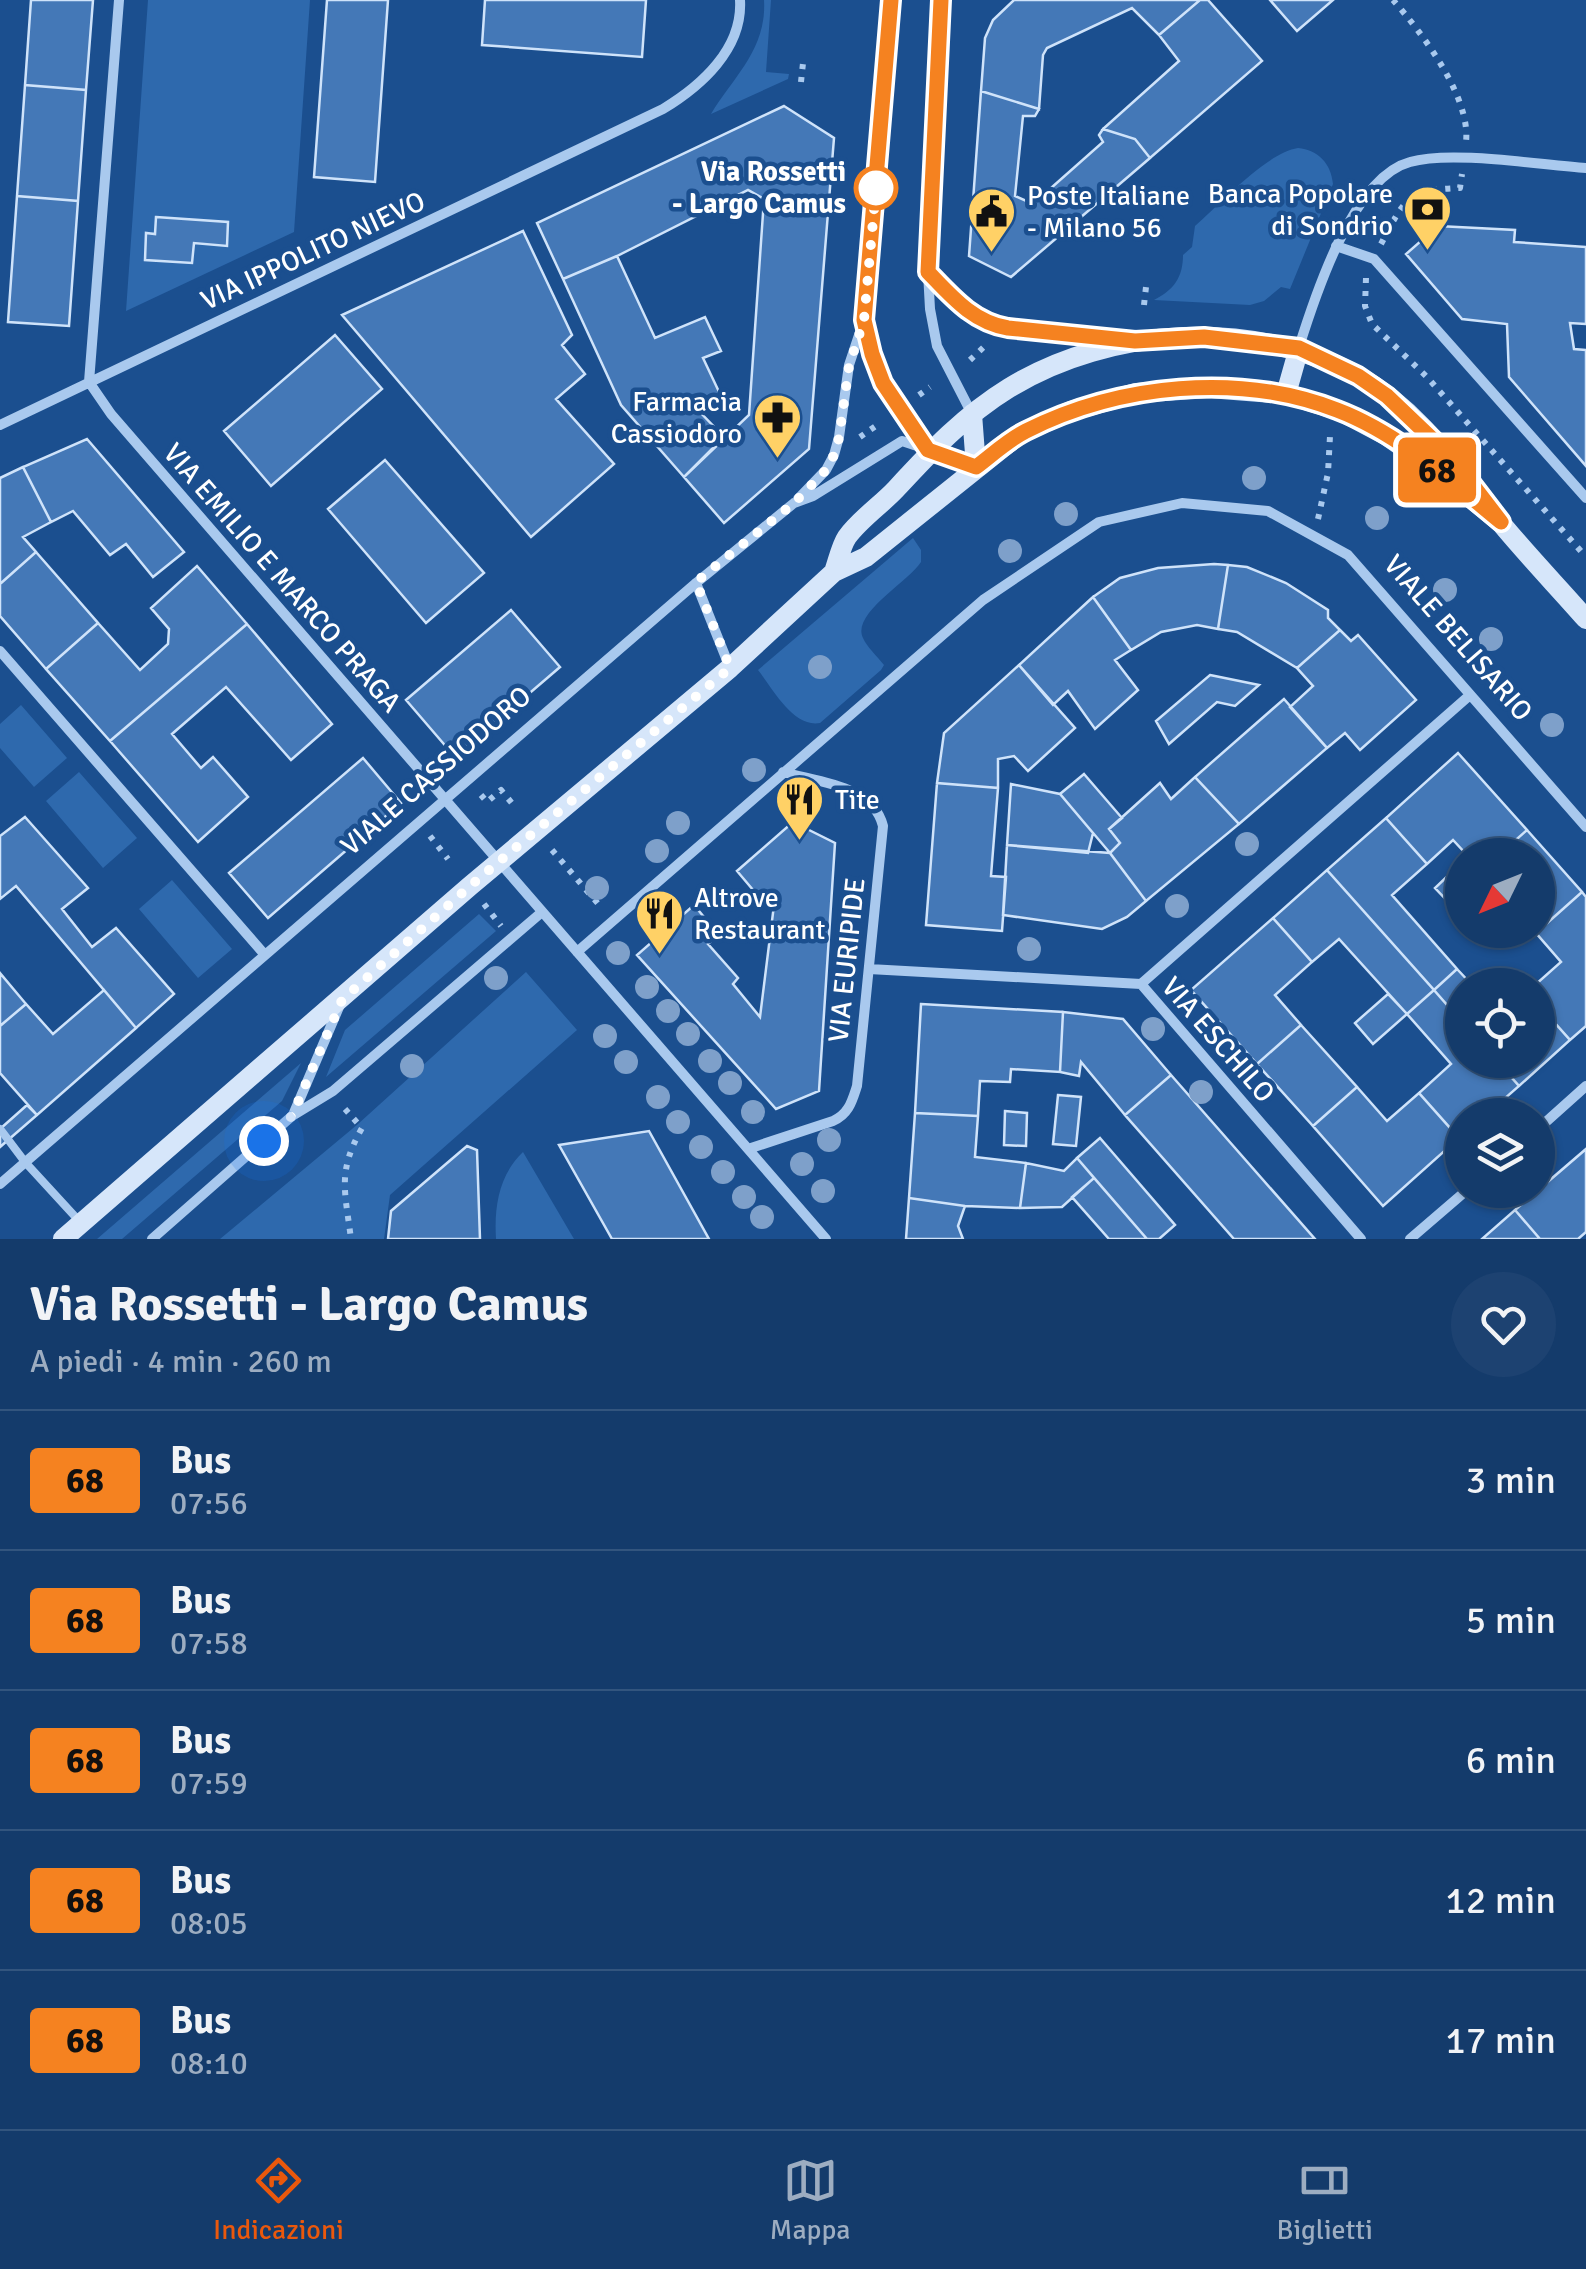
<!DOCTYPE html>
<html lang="it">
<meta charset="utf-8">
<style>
:root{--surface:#143b6b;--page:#1d4271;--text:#f1f3f6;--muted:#9dadc1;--line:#33557e;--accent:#ea580c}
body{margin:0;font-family:Signika,sans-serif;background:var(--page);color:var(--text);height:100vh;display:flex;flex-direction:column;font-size:38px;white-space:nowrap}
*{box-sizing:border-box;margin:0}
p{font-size:32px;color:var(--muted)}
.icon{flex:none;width:55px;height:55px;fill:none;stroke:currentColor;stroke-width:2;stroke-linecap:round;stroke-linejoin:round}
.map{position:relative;height:1239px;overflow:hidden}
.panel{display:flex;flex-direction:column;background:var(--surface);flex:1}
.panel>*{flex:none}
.badge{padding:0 20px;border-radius:8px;font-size:35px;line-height:65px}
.needle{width:65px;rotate:227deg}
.tools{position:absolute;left:1445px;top:838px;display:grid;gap:20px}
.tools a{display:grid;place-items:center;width:110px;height:110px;border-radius:50%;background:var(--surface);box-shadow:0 2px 8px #0004,0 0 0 2px var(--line);font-size:50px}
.you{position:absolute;width:50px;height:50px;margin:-25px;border:8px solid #fff;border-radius:50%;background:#1a73e8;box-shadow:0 0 0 15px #1a73e833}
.map>.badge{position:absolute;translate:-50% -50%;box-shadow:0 0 0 5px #fff}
.round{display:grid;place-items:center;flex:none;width:105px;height:105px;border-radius:52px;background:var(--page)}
.overview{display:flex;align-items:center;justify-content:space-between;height:170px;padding:0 30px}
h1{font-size:48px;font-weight:700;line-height:75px}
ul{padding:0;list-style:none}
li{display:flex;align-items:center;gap:30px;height:140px;padding:0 30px;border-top:2px solid var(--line)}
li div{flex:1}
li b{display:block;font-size:38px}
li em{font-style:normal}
li .badge{min-width:110px;font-weight:700;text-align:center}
.menu{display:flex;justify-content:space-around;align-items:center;height:140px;border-top:2px solid var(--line);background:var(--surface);font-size:28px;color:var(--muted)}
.menu a{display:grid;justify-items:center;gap:5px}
.menu .active{color:var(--accent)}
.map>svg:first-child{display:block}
.green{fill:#2e69ad}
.building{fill:#4478b7;stroke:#cfe3fa;stroke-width:2.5}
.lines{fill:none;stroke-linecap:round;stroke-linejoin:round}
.path{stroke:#a9c9ee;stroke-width:6;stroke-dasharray:5 8;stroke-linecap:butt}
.lane{stroke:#a9c9ee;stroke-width:8}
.street{stroke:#a9c9ee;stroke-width:10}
.secondary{stroke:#d6e6fa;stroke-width:20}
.tree{fill:#7ea0ca}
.line-casing{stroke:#fff;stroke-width:22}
.line{stroke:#f58220;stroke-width:15}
.walk{stroke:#fff;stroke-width:10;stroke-dasharray:0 18}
.stop-dot{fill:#fff;stroke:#f58220;stroke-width:5}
.labels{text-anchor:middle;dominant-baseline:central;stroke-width:9;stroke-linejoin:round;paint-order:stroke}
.stop-label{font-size:28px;font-weight:bold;fill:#fff;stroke:#1b4f8f;text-anchor:end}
.poi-label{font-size:28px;fill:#fff;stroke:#1b4f8f;text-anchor:start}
.street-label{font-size:28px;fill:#fff;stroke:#1b4f8f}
</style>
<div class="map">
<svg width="1586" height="1239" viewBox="0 0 1586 1239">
<rect width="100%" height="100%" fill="#1b4f8f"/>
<path class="green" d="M148,0H310L294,232L126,311Z
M764,0H771L766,72L789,74L788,79L711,114C734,76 767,49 764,0Z
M1298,148C1318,150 1331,163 1333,184L1290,289L1281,287L1264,301L1250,305L1154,300C1174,290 1183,277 1183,255L1192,247L1195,226C1220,204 1266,153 1298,148Z
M913,538L921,550V562C908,582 851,614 863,638C867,647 877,656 884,665L881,670L820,723C793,728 773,689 758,670Z
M21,705L67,758L34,787L0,748V724Z
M79,772L137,838L103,868L46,801Z
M172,880L232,949L198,978L139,909Z
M479,914L496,931L326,1077L345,1030Z
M526,972L577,1030L390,1195L384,1239H220L358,1124Z
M301,1063L282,1101L122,1239H97Z
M523,1152L574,1239H496C494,1206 499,1175 523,1152Z"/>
<path class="building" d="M31,0H93L86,90L25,85Z
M327,0H388L375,182L314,177Z
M485,0H646L642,57L482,45Z
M1200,0H1208L1262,61L1150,158L1135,139L1103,129L1179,61L1159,35Z
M1200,0L1159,35L1132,8L1047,48L1043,55L1039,109L981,91L985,38L993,20L1014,0Z
M1270,0H1333L1297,31Z
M25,85L86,90L78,201L17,196Z
M981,91L1039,109L1035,116H1023L1015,196L1033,204L1103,142L1099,135L1103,129L1135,139L1150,158L1011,277L969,256Z
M784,106L834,138L809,449L724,523L684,477L749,415L764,199L748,190L617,256L563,279L537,223Z
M17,196L78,201L69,326L8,322Z
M156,217L228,222L227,246L194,243L192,263L145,260L146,233L155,234Z
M1438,226L1515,230L1514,242L1586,247V324L1570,323L1574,349L1586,350V466L1509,377L1507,324L1462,319L1406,254Z
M523,231L572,335L562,345L585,374L556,399L614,464L531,537L342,315Z
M617,256L655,338L705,317L721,351L703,358L721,396L695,407L724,437L684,477L621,405L563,279Z
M335,335L382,389L271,486L224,431Z
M87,439L184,552L153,577L126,544L110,555L73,511L51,522L23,467Z
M385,460L484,573L426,623L328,509Z
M23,467L51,522L23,537L36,552L0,584V478Z
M36,552L98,623L46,669L0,616V584Z
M1214,564L1228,565L1218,629L1197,625L1161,632L1131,650L1093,597L1120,578L1158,568Z
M1228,565L1247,567L1286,583L1328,610V618L1340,630L1297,668L1237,632L1218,629Z
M197,566L247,624L110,741L46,669L98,623L140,670L168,644L169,629L151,608Z
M1093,597L1131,650L1115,660L1138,690L1095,729L1068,691L1053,705L1019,665Z
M511,610L560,667L455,757L406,700Z
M247,624L332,724L291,760L226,687L172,734L201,768L213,757L248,797L198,842L110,741Z
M1340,630L1351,641L1358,635L1416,700L1360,750L1345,733L1327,748L1290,707L1313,686L1297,668Z
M1019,665L1075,728L1028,771L1014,756L998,759V788L937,783L944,733Z
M1210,675L1259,685L1235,706L1217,702L1169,744L1156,721Z
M1284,699L1327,748L1239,824L1195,777Z
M1458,753L1527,830L1499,855H1467L1453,840L1427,864L1386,818Z
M363,758L401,803L268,918L229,873Z
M1084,774L1122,818L1109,829L1120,843L1110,853L1060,794Z
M1195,777L1239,824L1146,901L1110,853L1120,843L1109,829L1160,783L1171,799Z
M937,783L998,788L991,876L1006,877L1002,931L926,925Z
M1011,784L1060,794L1093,833L1088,853L1007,845Z
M25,817L88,888L62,909L92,947L116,928L174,994L136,1028L16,886L0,899V836Z
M1386,818L1427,864L1392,895L1457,969L1434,990L1327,870Z
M793,822L835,843L819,1091L776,1109L637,955L694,905L718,934L708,944L738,978L733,984L760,1017L775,897L764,903L737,871Z
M1527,830L1582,892L1536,933L1533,930H1538V855H1499Z
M1007,845L1110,853L1146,901L1127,917L1102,929L1003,915Z
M1457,867L1462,872V910H1456L1435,888Z
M1327,870L1434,990L1407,1014L1339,939L1312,962L1273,918Z
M1582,892L1586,897V1026L1570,1040L1538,1004V985H1535L1561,962L1536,933Z
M1273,918L1312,962L1275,995L1301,1025L1257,1064L1191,990Z
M1457,969L1472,985H1462V1022L1434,990Z
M0,973L26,1004L0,1026Z
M104,990L136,1028L37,1115L0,1073V1026L26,1004L53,1034Z
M1434,990L1462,1022V1060H1496L1519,1086L1486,1115H1462V1136L1459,1138L1419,1093L1451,1064L1407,1014Z
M1388,994L1407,1014L1373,1044L1355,1023Z
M921,1004L1063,1012L1060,1072L1011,1069L1010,1082L980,1081L978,1116L915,1113Z
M1538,1004L1570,1040L1519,1086L1496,1060H1538Z
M1063,1012L1123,1019L1171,1075L1125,1115L1081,1062L1079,1076L1060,1072Z
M1301,1025L1357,1087L1313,1126L1257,1064Z
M1171,1075L1315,1239H1234L1125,1115Z
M1357,1087L1387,1121L1419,1093L1459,1138L1383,1206L1313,1126Z
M1058,1095L1081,1097L1076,1146L1053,1144Z
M27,1105L37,1115L0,1147V1129Z
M1005,1111L1027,1113L1026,1146L1004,1145Z
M915,1113L978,1116L975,1157L1026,1163L1020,1208L965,1206L909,1198Z
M649,1131L709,1239H612L559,1145Z
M1100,1138L1175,1225L1159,1239H1147L1077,1158Z
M467,1146L477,1150L480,1239H388L391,1211Z
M1586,1149V1232L1578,1239H1540L1515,1210Z
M1077,1158L1094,1178L1062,1207L1020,1208L1026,1163L1064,1171Z
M1094,1178L1147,1239H1109L1072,1197Z
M909,1198L965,1206L958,1226L963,1239H906Z
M1515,1210L1540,1239H1482Z"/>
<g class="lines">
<path class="path" d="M1393,0C1422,33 1471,97 1466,142
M801,82L803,63
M1381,244C1405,199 1406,190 1460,188L1462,174
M1366,278L1365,306L1372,324L1427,377L1586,557
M1144,305L1146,287
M970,360L987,344
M919,395L930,387
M860,437L880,423
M1318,519L1328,473L1330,436
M481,795L487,802L501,790L516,808
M430,836L448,859
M552,850L600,906
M484,904L501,926
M345,1109L362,1128C337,1172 345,1191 351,1239"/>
<path class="lane" d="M0,1129L25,1162L81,1223"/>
<path class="street" d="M941,0L928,272L930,309L937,346L972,414
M1336,246L1374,259L1586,498
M929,272L971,314L992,325L1121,339
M865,323C876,375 898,406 928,450
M1299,347C1315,296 1353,177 1410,162C1451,150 1540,165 1586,168
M89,382L111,414L826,1239
M89,382L119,0
M0,425L663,109C701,86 743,49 740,0
M798,499L826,470L834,455L839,437L849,365L864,320L891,0
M696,583L730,668
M0,651L265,955
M577,952L983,600L1099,522L1182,503L1268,511L1348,555L1586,827
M869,969L1141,984L1361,1239
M1141,984L1470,695
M293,1115L339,1007
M1538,1129L1586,1086
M748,1149L833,1121C849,1114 852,1101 857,1086L883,826C873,785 818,782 783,772
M0,1184L696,583L794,503L813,496L902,441L929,450
M152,1239L292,1116L333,1091L542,912
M1410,1239L1467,1190"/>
<path class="secondary" d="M1286,394L1299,348
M972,414L976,467
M929,450L976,467
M834,572C838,561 841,546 847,537C860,519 881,505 896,489C931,451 965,415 1009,388C1110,326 1255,318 1358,376C1420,411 1457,469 1500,522C1528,556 1558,587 1586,619
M63,1239L470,886L730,668L834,572L866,557L1021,433L1071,411L1136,393L1209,388L1286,394L1340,411L1387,436L1443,475L1501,523"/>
</g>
<g class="tree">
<circle cx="1254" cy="478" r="12"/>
<circle cx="1066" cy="514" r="12"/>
<circle cx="1377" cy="518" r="12"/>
<circle cx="1010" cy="551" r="12"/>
<circle cx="1445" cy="590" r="12"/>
<circle cx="1491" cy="639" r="12"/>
<circle cx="820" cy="667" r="12"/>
<circle cx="1552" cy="725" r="12"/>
<circle cx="754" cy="770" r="12"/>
<circle cx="678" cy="823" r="12"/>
<circle cx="1247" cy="844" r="12"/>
<circle cx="657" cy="851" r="12"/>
<circle cx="597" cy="888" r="12"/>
<circle cx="1177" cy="906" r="12"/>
<circle cx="1029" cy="949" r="12"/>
<circle cx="618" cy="953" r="12"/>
<circle cx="496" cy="978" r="12"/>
<circle cx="647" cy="987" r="12"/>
<circle cx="668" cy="1011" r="12"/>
<circle cx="1153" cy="1029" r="12"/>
<circle cx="688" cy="1034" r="12"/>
<circle cx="605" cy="1036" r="12"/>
<circle cx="710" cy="1061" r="12"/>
<circle cx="626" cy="1062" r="12"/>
<circle cx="412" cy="1066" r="12"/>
<circle cx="730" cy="1083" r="12"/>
<circle cx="1201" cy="1092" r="12"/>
<circle cx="658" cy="1097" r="12"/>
<circle cx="753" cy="1112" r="12"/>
<circle cx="678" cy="1122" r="12"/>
<circle cx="829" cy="1140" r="12"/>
<circle cx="701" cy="1147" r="12"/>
<circle cx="802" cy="1164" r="12"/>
<circle cx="723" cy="1172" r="12"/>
<circle cx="823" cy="1191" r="12"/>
<circle cx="744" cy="1197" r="12"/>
<circle cx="762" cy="1217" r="12"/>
</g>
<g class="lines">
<defs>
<path id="line" d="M891,0L864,320L872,354L883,383L928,450L976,467C992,455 1008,440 1026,431C1119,384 1239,372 1337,410C1398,433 1451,481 1501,522L1452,458L1387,396L1358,376L1299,348L1204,337L1135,341L1008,328C973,322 952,297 928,272L941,0"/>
</defs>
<use href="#line" class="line-casing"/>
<use href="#line" class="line"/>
<path class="walk" d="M264,1141L292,1116L342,1000L470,886L730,668L696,582L794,503L826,470L834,455L839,438L849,366L864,320L876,188"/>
</g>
<defs>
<symbol id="bank-pin" viewBox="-11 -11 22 30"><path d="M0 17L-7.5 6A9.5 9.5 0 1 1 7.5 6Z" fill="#ffd166" stroke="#1b4f8f"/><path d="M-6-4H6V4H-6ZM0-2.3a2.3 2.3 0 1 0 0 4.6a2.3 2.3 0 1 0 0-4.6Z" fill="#111"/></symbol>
<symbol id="civic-pin" viewBox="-11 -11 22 30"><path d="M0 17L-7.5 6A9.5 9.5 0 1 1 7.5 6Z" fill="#ffd166" stroke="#1b4f8f"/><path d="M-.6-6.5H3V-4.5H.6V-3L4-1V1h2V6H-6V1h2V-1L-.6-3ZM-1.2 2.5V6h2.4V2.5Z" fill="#111"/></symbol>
<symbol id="pharmacy-pin" viewBox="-11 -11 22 30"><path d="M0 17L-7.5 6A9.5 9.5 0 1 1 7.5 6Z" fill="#ffd166" stroke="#1b4f8f"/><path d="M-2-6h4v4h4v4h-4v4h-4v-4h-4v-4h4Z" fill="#111"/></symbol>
<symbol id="restaurant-pin" viewBox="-11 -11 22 30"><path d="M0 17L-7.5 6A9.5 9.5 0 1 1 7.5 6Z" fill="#ffd166" stroke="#1b4f8f"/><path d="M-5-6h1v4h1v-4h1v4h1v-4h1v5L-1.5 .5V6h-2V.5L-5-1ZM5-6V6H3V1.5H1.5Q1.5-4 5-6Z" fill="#111"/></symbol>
</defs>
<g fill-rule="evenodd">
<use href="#bank-pin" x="1400" y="182" width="55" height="75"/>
<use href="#civic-pin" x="964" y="184" width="55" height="75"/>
<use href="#pharmacy-pin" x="750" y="390" width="55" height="75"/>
<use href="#restaurant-pin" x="772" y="772" width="55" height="75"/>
<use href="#restaurant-pin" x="632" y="886" width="55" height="75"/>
</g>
<circle class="stop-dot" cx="876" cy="188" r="20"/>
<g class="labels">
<g class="stop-label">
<text x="846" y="172">Via Rossetti<tspan x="846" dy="32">- Largo Camus</tspan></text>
</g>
<g class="poi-label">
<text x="1393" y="194" text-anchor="end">Banca Popolare<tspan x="1393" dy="32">di Sondrio</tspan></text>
<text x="1027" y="196">Poste Italiane<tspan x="1027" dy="32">- Milano 56</tspan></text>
<text x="742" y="402" text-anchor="end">Farmacia<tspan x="742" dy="32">Cassiodoro</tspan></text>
<text x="835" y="800">Tite</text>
<text x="694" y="898">Altrove<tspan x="694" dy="32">Restaurant</tspan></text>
</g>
<g class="street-label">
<text transform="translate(313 251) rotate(-25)">VIA IPPOLITO NIEVO</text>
<text transform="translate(282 578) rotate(49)">VIA EMILIO E MARCO PRAGA</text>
<text transform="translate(1458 638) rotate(49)">VIALE BELISARIO</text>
<text transform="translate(436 771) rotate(-41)">VIALE CASSIODORO</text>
<text transform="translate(847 960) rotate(-84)">VIA EURIPIDE</text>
<text transform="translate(1218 1040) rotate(49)">VIA ESCHILO</text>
</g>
</g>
</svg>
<div class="tools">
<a><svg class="needle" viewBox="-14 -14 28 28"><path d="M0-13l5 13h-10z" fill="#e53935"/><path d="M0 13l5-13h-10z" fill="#9dadc1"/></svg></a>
<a><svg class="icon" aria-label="locate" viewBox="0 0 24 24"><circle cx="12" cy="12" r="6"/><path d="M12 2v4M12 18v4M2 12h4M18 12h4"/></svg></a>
<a><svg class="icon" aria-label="layers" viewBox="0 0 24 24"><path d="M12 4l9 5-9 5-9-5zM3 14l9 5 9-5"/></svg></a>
</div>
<div class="you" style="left:264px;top:1141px"></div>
<b class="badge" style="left:1437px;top:470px;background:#f58220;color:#111">68</b>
</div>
<section class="panel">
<div class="overview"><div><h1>Via Rossetti - Largo Camus</h1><p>A piedi · 4 min · 260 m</p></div><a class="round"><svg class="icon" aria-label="heart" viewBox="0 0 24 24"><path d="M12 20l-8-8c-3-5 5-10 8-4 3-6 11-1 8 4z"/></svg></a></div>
<ul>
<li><span class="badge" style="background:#f58220;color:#111">68</span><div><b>Bus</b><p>07:56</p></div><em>3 min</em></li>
<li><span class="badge" style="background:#f58220;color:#111">68</span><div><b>Bus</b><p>07:58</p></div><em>5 min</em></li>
<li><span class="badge" style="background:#f58220;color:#111">68</span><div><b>Bus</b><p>07:59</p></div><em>6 min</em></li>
<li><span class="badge" style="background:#f58220;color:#111">68</span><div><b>Bus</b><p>08:05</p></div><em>12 min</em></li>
<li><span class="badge" style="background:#f58220;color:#111">68</span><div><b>Bus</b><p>08:10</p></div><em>17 min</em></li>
</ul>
</section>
<nav class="menu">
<a class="active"><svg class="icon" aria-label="directions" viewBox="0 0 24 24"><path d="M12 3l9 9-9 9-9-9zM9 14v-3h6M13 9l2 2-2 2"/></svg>Indicazioni</a>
<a><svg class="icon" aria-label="map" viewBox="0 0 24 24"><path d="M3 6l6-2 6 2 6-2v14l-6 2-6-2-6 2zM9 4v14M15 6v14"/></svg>Mappa</a>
<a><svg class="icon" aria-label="tickets" viewBox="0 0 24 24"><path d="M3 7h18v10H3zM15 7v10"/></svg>Biglietti</a>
</nav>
